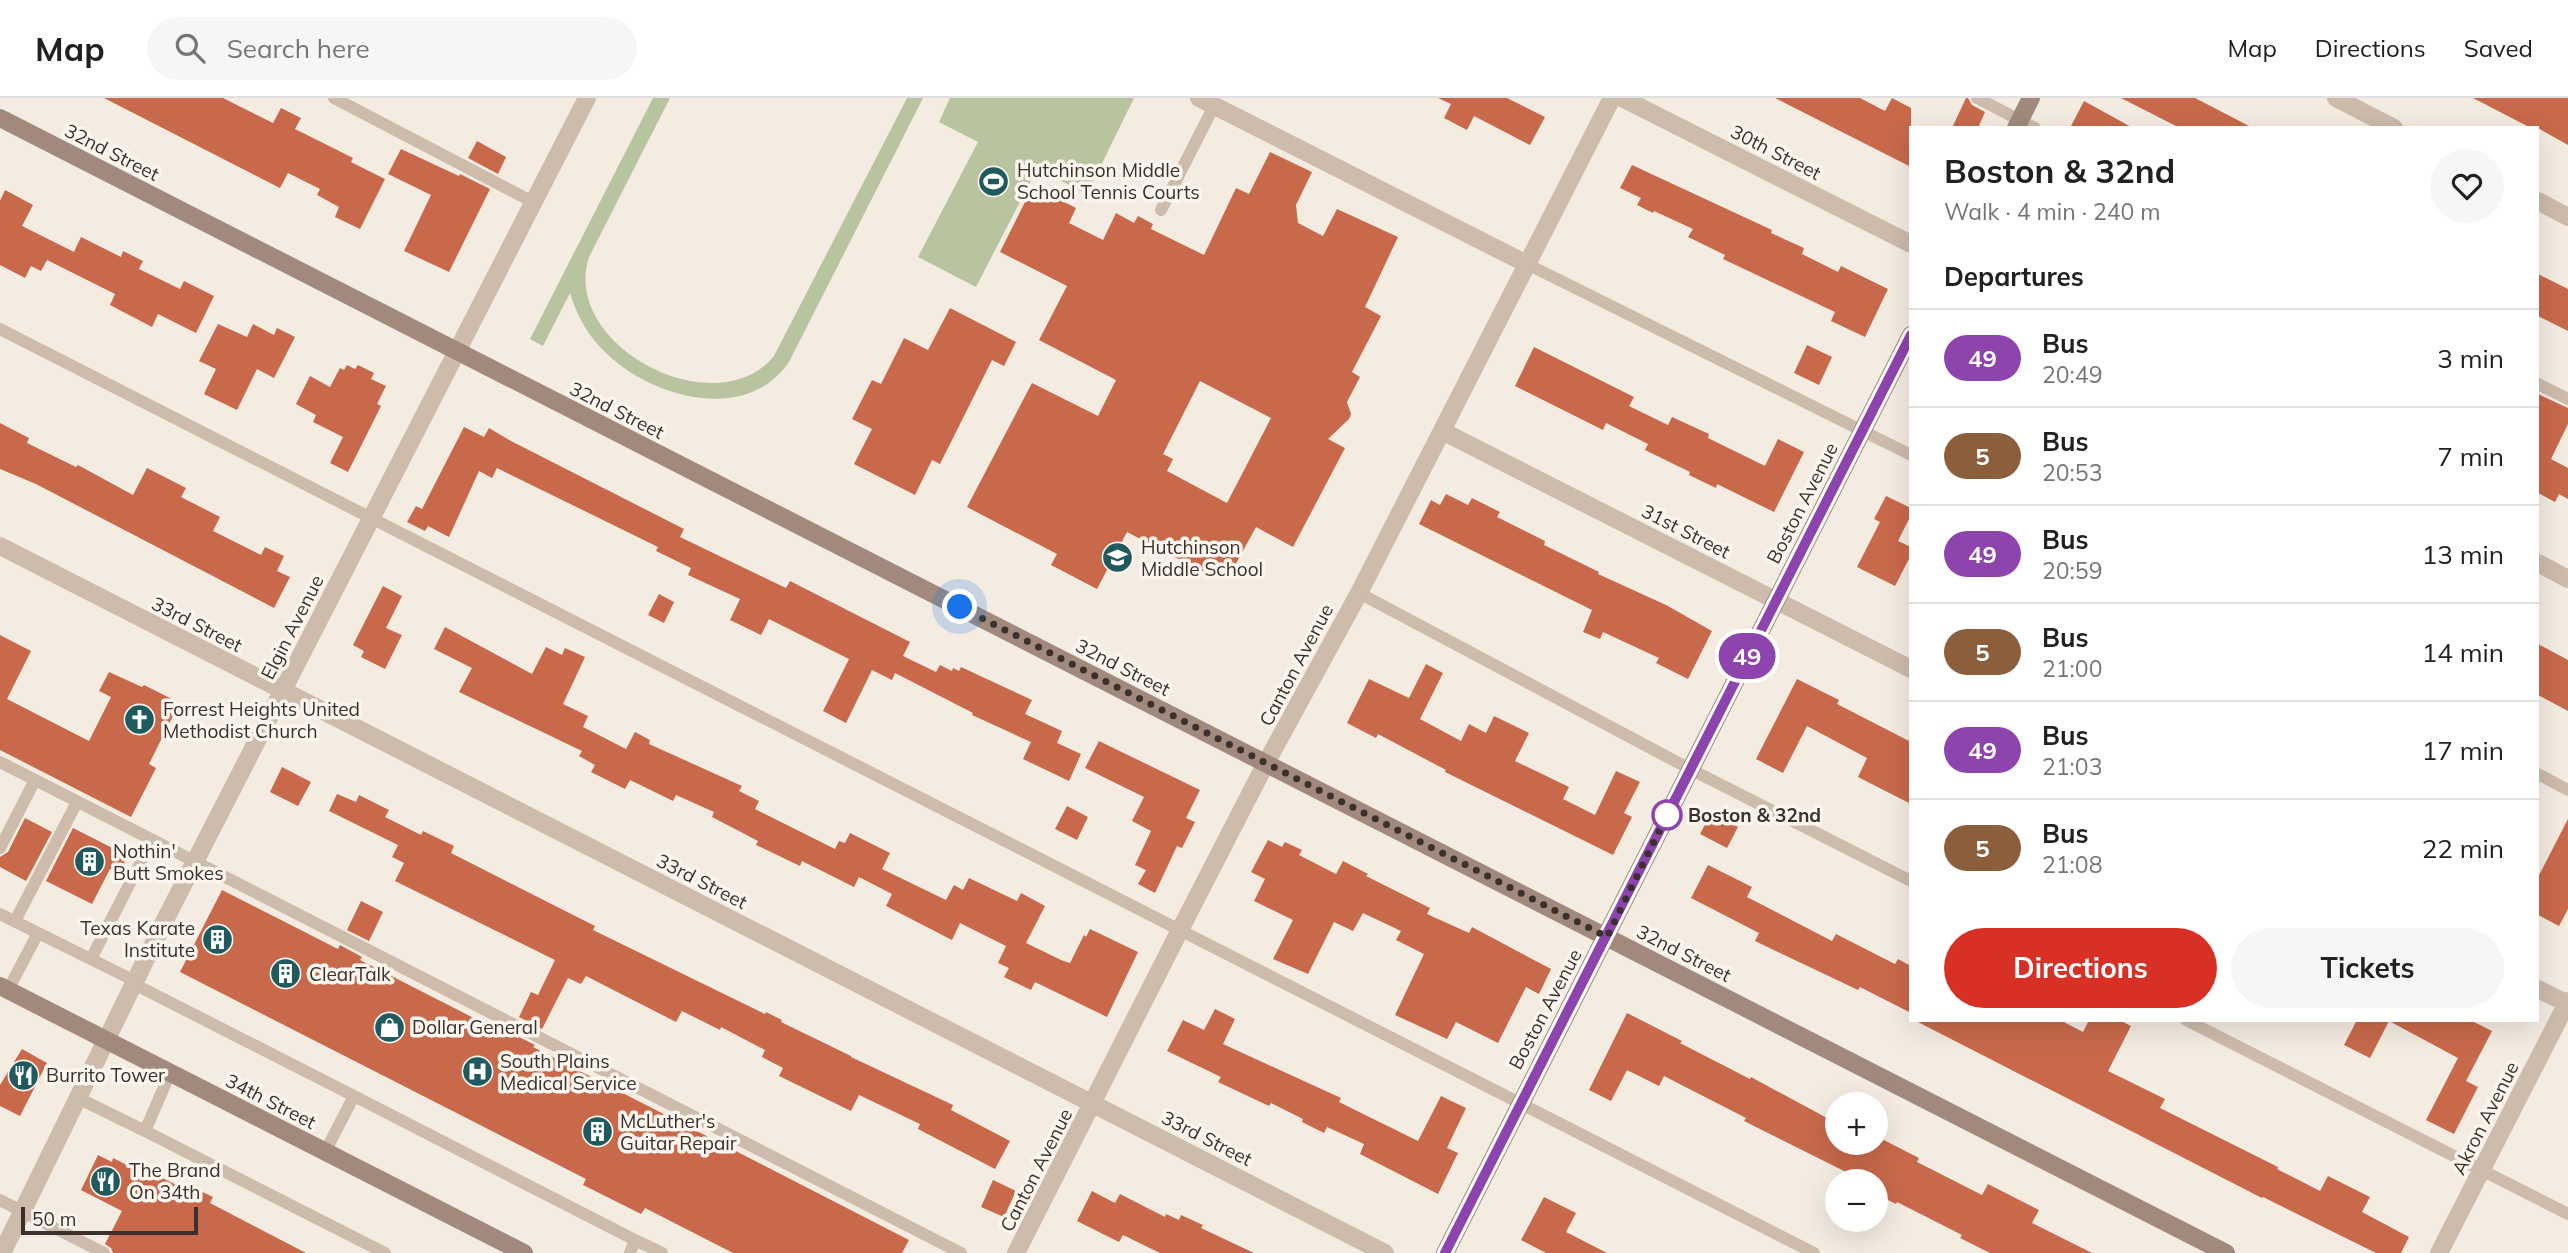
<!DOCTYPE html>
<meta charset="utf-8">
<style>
:root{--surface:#fff;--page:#f6f6f6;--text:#202124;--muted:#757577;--line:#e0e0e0;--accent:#d93025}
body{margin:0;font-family:Mulish,sans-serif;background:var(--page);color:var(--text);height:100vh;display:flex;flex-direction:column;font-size:26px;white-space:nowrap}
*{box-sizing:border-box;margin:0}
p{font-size:23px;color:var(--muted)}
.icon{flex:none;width:38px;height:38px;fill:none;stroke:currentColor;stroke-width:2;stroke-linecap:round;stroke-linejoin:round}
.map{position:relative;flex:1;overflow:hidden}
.sheet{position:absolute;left:1909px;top:28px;width:630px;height:896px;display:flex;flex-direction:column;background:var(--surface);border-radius:0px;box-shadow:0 7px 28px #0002}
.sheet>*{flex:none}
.badge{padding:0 14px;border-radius:23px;font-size:24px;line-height:46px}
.tools{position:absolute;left:1825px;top:994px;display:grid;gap:14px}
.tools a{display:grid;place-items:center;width:63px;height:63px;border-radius:50%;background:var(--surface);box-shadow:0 7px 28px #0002;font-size:35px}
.scale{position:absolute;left:21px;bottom:18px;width:177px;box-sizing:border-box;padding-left:7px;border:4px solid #3b302b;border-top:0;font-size:19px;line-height:24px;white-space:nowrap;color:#3b302b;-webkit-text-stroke:5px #fbf5ee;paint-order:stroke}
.you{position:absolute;width:35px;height:35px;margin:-18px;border:5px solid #fff;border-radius:50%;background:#1a73e8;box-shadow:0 0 0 10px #1a73e833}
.map>.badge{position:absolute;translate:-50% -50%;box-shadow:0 0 0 4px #fff}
h2{padding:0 35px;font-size:26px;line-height:63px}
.round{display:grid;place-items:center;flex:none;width:74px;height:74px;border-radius:37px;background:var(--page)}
.headline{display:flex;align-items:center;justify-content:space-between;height:119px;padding:0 35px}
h1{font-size:33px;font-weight:700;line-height:52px}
.button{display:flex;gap:14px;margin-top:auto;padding:14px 35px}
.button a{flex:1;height:80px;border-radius:42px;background:var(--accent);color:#fff;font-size:28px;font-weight:700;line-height:80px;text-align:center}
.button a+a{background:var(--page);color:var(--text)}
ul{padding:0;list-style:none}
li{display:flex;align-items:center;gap:21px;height:98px;padding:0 35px;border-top:2px solid var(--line)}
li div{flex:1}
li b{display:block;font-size:26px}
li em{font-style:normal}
li .badge{min-width:77px;font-weight:700;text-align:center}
header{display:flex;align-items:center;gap:42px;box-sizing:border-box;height:98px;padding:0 35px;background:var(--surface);border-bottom:2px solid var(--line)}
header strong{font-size:33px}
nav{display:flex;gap:38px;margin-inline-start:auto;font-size:24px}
.search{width:490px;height:63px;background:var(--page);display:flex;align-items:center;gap:18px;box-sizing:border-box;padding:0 24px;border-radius:38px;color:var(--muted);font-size:26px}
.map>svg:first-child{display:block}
.green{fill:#b8c4a0}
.building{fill:#c8694b;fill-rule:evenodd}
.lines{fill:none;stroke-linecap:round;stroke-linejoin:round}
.lane{stroke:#cdbbac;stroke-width:12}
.street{stroke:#cdbbac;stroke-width:18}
.secondary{stroke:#a18a7d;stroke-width:18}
.line-casing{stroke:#fff;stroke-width:16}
.line{stroke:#8e44ad;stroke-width:10}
.walk{stroke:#3b302b;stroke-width:7;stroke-dasharray:0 12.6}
.stop-dot{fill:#fff;stroke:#8e44ad;stroke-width:3.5}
.labels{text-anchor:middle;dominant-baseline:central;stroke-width:7;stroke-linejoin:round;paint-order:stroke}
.street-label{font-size:19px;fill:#3b302b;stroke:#fbf5ee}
.poi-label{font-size:19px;fill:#3b302b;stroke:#fbf5ee;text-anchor:start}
.stop-label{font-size:19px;font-weight:bold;fill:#3b302b;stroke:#fbf5ee;text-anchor:start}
</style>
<header>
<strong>Map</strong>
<div class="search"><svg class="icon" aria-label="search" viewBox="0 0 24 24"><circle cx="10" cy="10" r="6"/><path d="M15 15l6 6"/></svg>Search here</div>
<nav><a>Map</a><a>Directions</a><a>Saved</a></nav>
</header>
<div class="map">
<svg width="2568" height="1155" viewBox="0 0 2568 1155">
<rect width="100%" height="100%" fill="#f4ebe1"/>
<path class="green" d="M653,0H670L589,159C560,247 715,329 774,258L907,0H923L789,264C746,327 651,299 606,255C588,238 577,218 570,195L543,248L530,241Z
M950,0H1134L1087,96L1037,71L976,189L918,159L978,44L939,24Z"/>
<path class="building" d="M104,0H223L273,25L281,10L301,20L295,31L353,60L351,64L385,81L360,131L335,119L339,109L317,97L320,91L288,75L280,90Z
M1438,0H1507L1545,19L1530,47L1474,18L1467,32L1444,20L1451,6Z
M1775,0H1860L1885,13L1892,0L1911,10V69Z
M1966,0H1968L1972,7L1985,14L1978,30H1952Z
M2121,0H2195L2253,30H2180Z
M2473,0H2568V47L2538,30H2531Z
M2084,3L2133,30H2070Z
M477,43L506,59L498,76L468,60Z
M401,51L459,78L460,76L490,91L449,174L404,153L431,97L388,76Z
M1270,54L1312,74L1296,107L1298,125L1323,138L1337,111L1398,139L1365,209L1381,218L1352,274L1360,279L1347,304L1351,316L1349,321L1328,341L1345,350L1293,449L1256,429L1233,471L1220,464L1213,479L1127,434L1097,491L1051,467L1057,456L967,409L1032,285L1098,318L1116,282L1039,242L1067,188L1000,154L1033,88L1076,110L1069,125L1103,142L1116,115L1134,125L1138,118L1153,126L1151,131L1204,157L1236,90L1249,96ZM1200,283L1271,320L1227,405L1167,373L1173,361L1163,356Z
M1632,67L1772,132L1771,135L1804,150L1802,156L1838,174L1841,168L1888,191L1865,239L1831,223L1835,214L1723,161L1725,157L1688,139L1693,131L1654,113L1653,115L1637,107L1641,100L1620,90Z
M5,92L33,107L22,128L74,154L81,139L121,159L123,153L143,163L139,171L180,191L184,183L214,198L196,235L158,216L152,229L110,207L115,196L47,162L41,173L31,168L25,180L0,167V103Z
M2538,176L2568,191V233L2538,218Z
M950,210L1016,244L1004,268L992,262L940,366L932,362L915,397L854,366L872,331L852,321L872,282L881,286L904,240L928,252Z
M218,226L247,239L253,226L274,237L277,230L295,239L274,280L257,271L237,312L204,296L216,271L199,263Z
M1807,247L1832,259L1819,287L1794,275Z
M1534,249L1634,299L1629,308L1668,327L1672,319L1709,336L1708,340L1765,368L1778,341L1804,354L1774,414L1717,386L1716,390L1689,377L1690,374L1645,352L1648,346L1606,325L1603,332L1515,288Z
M347,267L355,271L358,267L374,275L371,281L386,288L377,306L381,308L348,374L330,365L343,339L313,324L316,317L296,306L310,278L330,289L340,270L344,272Z
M2538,296L2568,310V326L2551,361L2568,370V401L2559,396L2555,404L2538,395Z
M0,325L29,340L27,345L76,369L78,367L133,397L147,370L186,390L181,399L220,419L213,433L261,457L265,449L284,458L277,473L290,479L274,510L36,386L0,371Z
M464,329L484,339L489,330L511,343L684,431L680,439L786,490L790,483L910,544L903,558L936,574L940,567L952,573L953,570L959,573L961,569L1032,602L1025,616L1062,633L1057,645L1081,656L1069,683L1023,661L1031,644L972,617L973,615L895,575L892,582L872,572L846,625L823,613L849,561L769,521L761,537L730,522L740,501L688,477L691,470L656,453L658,449L497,370L492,380L479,373L449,439L428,428L425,433L407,424L416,408L422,411Z
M1446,396L1468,407L1472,400L1500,414L1497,419L1545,443L1544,447L1599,474L1598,476L1666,507L1712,533L1688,581L1656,565L1659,560L1603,534L1600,541L1583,534L1592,512L1419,426L1431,402L1440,407Z
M1886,398L1911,410V417L1898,443L1911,449V457L1895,488L1857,469L1880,424L1874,421Z
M383,488L402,498L386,530L402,537L385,571L361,559L364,553L353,547Z
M659,496L674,504L664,525L648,517Z
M445,529L532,576L546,549L562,557L565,550L585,559L563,606L588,618L583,629L626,651L635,634L650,642L649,646L742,688L739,693L759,703L755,711L835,751L839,743L845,745L850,735L890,755L882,771L946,802L954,787L963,792L969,780L1017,803L1021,795L1045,808L1026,845L1061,862L1070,865L1084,837L1086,839L1090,831L1138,854L1107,919L1035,884L1031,892L1004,879L1009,870L998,865L1006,848L960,825L952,842L886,808L892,796L859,779L854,789L802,763L800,768L756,747L758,743L712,719L714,714L676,697L673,703L630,682L625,691L591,674L595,667L579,658L582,653L459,594L472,570L434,551Z
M0,537L31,553L7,601L89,643L111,599L99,593L109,574L142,589L144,587L174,602L172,605L178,608L149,666L156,670L131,719L0,652Z
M2538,546L2568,562V613L2538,597Z
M1426,566L1443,575L1420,621L1461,643L1469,626L1486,635L1494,618L1529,635L1515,663L1569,689L1563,701L1595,717L1616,673L1640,684L1624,715L1632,719L1613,757L1445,674L1446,672L1378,636L1376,640L1347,625L1369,581L1409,600Z
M1797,581L1839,602L1837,606L1911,644V706L1858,679L1867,660L1807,628L1783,675L1756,661Z
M1099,643L1200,692L1186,720L1195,724L1182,750L1177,748L1155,795L1138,786L1146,772L1135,767L1151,733L1132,723L1144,699L1085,670Z
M282,669L311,684L298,708L270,694Z
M337,696L356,704L359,697L389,712L385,719L421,737L423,733L454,748L451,755L595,828L593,832L765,916L766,914L782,922L781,924L851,958V959L953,1007L951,1012L1010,1043L995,1071L918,1031L920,1026L859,997L851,1013L779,978L783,970L762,959L765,952L721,929L720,932L682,913L676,924L586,878L581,886L568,880L542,931L519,919L531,894L538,897L555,862L395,783L404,765L392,759L398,747L329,713Z
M1067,708L1088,719L1077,742L1055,731Z
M1711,715L1738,729L1727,750L1700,736Z
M25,720L52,734L26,783L0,769V759L8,754Z
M2568,721V811L2559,828L2538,817V779Z
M73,730L128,758L119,776L110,771L92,806L46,783Z
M1268,742L1282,749L1285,744L1302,752L1299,757L1336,776L1343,763L1368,776L1366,778L1430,810L1427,816L1469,835L1472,829L1551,871L1539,896L1526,889L1498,945L1456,924L1447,941L1395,917L1424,856L1396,842L1401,833L1363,815L1353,833L1334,824L1308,876L1273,861L1293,822L1254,803L1265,781L1251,774Z
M1708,767L1752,789L1747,799L1832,843L1836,836L1895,866L1898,861L1911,868V915L1860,889L1858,892L1755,843L1759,835L1691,800Z
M222,792L338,851L340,847L362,859L360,862L509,938L511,935L535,947L533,949L909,1142L902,1155H733L645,1110L641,1116L583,1087L586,1081L180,874Z
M361,803L383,814L369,843L347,832Z
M1215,911L1235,921L1223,946L1341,1000L1339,1004L1418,1043L1441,998L1466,1010L1447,1050L1458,1055L1438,1096L1360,1056L1364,1046L1327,1029L1324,1035L1302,1024L1303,1021L1271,1005L1269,1008L1218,984L1221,979L1167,953L1183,922L1204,932Z
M1627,915L1682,943L1680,945L1750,981L1751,979L1838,1026V1045H1876V1038L1919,1060L1917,1064L1982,1097L1988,1086L2039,1112L2032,1125L2092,1155H1990L1960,1140L1962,1137L1897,1104L1896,1106L1876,1096V1083H1864L1744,1023L1746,1020L1664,978L1659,988L1627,972L1611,1003L1589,992Z
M1914,922H2060L2083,934L2089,922H2119L2131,928L2108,973L2165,1001L2160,1010L2278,1069L2277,1071L2320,1093L2328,1078L2370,1099L2362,1114L2409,1139L2401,1155H2376L2263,1099L2262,1100Z
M2357,922H2470L2492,933L2466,983L2478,989L2454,1036L2426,1022L2458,960L2389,923L2370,960L2344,947Z
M22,951L47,965L20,1018L0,1008V987Z
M98,1057L112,1064L113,1060L141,1074L143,1070L194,1096L196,1091L213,1099L210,1105L306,1155H113L111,1150L105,1146L122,1113L81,1092Z
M993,1082L1016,1093L1004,1119L981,1109Z
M1092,1093L1115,1105L1120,1096L1165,1119L1166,1116L1179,1122L1181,1117L1203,1127L1201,1130L1254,1155H1160L1123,1137L1119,1144L1077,1123Z
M1544,1099L1576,1115L1566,1134L1607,1155H1546L1521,1142Z"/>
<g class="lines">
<path class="lane" d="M334,0L533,104
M1977,0L2035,30
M1161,112L1214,8
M1527,166L1911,357
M0,231L1814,1155
M2538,286L2568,301
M1359,495L1690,671L1911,783
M0,664L961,1155
M2538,676L2568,692
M0,750L35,682
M0,816L135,883
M15,823L77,704
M91,861L152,742
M134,886L354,998L325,1054
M8,892L38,835
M2186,922L2568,1116
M170,975L145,1033L385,1155
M354,998L635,1142L630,1155
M78,1000L145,1033
M0,1102L104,1155
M635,1142L662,1155"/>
<path class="street" d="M1199,0L1527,166
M1622,0L1911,146
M2336,0L2394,30
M2538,103L2568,119
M1442,333L1911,571
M0,448L1385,1155
M2538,465L2568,481
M2538,891L2568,906
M2,1155L165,822L587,0
M1016,1155L1180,832L1266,665L1359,495L1612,0
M2439,1155L2568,903"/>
<path class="secondary" d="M0,20L2226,1155
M2016,30L2031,0
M0,888L524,1155
M1445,1155L1911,237"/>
</g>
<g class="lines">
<defs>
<path id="line" d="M1445,1155L1911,237"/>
</defs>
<use href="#line" class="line-casing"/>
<use href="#line" class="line"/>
<path class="walk" d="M960,509L1607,839L1667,717"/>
</g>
<defs>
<symbol id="stadium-disc" viewBox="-11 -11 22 22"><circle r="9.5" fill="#1f5a5e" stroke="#fbf5ee"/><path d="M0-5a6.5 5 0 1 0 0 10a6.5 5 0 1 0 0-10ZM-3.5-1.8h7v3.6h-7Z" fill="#fff"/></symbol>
<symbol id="school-disc" viewBox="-11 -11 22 22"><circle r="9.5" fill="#1f5a5e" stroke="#fbf5ee"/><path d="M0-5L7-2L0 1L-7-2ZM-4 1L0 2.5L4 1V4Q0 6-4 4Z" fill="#fff"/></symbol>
<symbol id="church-disc" viewBox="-11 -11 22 22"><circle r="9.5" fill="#1f5a5e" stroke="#fbf5ee"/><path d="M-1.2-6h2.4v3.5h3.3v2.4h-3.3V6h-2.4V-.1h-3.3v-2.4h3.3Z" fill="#fff"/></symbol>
<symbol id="building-disc" viewBox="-11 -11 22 22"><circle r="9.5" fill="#1f5a5e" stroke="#fbf5ee"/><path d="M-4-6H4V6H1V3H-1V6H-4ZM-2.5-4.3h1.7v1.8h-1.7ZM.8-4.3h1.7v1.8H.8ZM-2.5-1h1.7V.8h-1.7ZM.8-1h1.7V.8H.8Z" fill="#fff"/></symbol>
<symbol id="shop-disc" viewBox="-11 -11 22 22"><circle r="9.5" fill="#1f5a5e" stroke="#fbf5ee"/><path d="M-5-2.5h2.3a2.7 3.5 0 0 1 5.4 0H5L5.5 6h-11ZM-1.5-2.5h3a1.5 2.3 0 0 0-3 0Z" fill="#fff"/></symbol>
<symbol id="hospital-disc" viewBox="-11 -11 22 22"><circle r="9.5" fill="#1f5a5e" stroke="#fbf5ee"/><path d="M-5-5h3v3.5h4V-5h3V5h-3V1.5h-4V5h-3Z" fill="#fff"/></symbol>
<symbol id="restaurant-disc" viewBox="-11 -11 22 22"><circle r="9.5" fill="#1f5a5e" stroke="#fbf5ee"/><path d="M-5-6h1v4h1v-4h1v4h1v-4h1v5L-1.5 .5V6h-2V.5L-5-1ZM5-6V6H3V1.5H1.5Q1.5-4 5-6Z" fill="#fff"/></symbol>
</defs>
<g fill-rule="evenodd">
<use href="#stadium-disc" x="976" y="66" width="35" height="35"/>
<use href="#school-disc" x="1100" y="442" width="35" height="35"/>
<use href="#church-disc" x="122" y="604" width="35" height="35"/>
<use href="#building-disc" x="72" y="746" width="35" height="35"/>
<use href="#building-disc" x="200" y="824" width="35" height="35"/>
<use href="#building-disc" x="268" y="858" width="35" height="35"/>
<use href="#shop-disc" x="372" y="912" width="35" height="35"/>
<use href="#hospital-disc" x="460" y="956" width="35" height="35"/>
<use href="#restaurant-disc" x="6" y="960" width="35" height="35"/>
<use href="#building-disc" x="580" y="1016" width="35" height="35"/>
<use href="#restaurant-disc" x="88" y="1066" width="35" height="35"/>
</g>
<circle class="stop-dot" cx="1667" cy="717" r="14"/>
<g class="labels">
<g class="street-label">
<text transform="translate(112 54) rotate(27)">32nd Street</text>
<text transform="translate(1776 54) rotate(27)">30th Street</text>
<text transform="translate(617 312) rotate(27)">32nd Street</text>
<text transform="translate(1802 405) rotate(-63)">Boston Avenue</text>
<text transform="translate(1686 433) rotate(27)">31st Street</text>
<text transform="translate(197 526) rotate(27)">33rd Street</text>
<text transform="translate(292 529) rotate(-63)">Elgin Avenue</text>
<text transform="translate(1296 567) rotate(-62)">Canton Avenue</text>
<text transform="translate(1123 569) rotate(27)">32nd Street</text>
<text transform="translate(702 783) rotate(27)">33rd Street</text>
<text transform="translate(1684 855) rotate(27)">32nd Street</text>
<text transform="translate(1545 911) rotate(-62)">Boston Avenue</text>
<text transform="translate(271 1003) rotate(27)">34th Street</text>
<text transform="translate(2485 1020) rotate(-63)">Akron Avenue</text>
<text transform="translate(1207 1040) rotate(27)">33rd Street</text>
<text transform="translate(1036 1072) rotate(-63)">Canton Avenue</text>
</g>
<g class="poi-label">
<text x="1017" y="72">Hutchinson Middle<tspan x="1017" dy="22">School Tennis Courts</tspan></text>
<text x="1141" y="449">Hutchinson<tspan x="1141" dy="22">Middle School</tspan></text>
<text x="163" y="611">Forrest Heights United<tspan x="163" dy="22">Methodist Church</tspan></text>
<text x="113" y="753">Nothin'<tspan x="113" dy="22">Butt Smokes</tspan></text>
<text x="195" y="830" text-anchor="end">Texas Karate<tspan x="195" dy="22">Institute</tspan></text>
<text x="309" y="876">ClearTalk</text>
<text x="412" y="929">Dollar General</text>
<text x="500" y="963">South Plains<tspan x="500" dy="22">Medical Service</tspan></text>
<text x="46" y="977">Burrito Tower</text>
<text x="620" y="1023">McLuther's<tspan x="620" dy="22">Guitar Repair</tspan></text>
<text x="129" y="1072">The Brand<tspan x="129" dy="22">On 34th</tspan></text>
</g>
<g class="stop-label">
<text x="1688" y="717">Boston &amp; 32nd</text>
</g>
</g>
</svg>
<div class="tools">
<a>+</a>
<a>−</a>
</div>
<div class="scale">50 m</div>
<div class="you" style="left:960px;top:509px"></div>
<b class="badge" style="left:1747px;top:558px;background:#8e44ad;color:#fff">49</b>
<section class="sheet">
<div class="headline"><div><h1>Boston &amp; 32nd</h1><p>Walk · 4 min · 240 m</p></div><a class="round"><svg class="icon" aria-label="heart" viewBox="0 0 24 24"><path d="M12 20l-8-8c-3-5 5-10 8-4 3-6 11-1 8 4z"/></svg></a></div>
<h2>Departures</h2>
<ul>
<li><span class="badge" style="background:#8e44ad;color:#fff">49</span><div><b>Bus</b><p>20:49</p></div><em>3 min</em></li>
<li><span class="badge" style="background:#8b5e3c;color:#fff">5</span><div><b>Bus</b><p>20:53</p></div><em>7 min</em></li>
<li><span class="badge" style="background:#8e44ad;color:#fff">49</span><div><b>Bus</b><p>20:59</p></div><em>13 min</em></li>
<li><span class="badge" style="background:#8b5e3c;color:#fff">5</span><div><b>Bus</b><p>21:00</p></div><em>14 min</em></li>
<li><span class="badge" style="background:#8e44ad;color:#fff">49</span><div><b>Bus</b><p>21:03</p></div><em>17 min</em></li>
<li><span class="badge" style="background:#8b5e3c;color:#fff">5</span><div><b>Bus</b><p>21:08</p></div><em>22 min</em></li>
</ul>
<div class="button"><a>Directions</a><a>Tickets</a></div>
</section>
</div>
